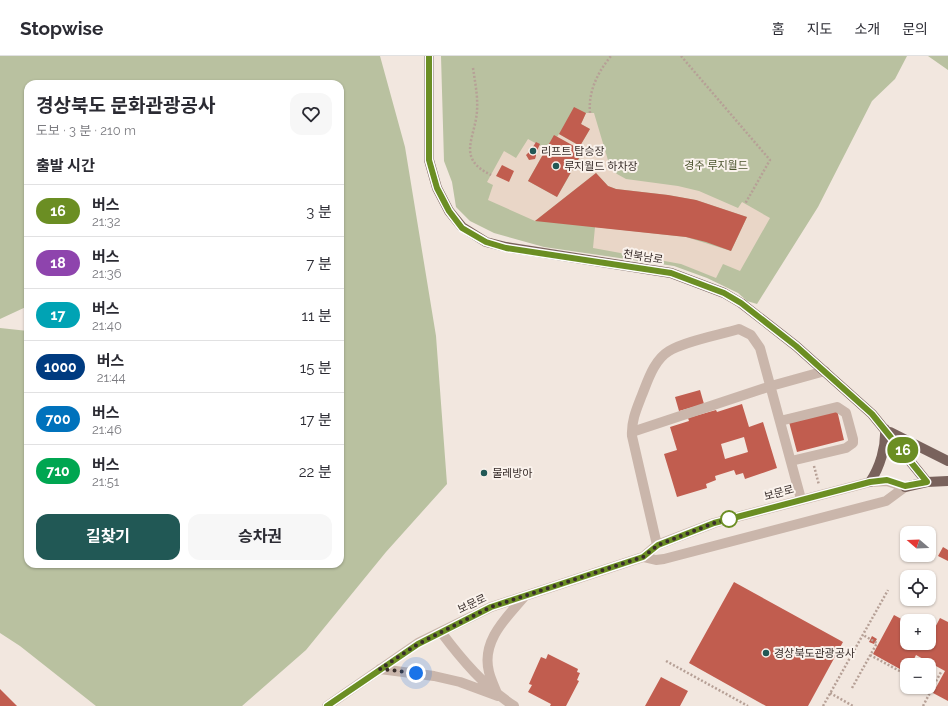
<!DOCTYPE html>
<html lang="ko">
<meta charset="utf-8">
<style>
:root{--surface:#fff;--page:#f7f7f7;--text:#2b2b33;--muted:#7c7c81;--line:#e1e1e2;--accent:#215855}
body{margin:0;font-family:Raleway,"Noto Sans KR",sans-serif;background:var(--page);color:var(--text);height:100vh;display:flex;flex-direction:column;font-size:15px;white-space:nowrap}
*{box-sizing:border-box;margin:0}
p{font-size:13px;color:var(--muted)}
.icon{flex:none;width:22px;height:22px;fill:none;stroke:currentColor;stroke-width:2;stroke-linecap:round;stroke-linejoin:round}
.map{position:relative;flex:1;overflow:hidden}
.side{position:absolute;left:24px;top:24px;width:320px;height:488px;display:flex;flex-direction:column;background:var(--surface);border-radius:12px;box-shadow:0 1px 3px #0004}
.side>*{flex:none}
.badge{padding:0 8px;border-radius:13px;font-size:14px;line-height:26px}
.needle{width:26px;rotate:289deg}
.tools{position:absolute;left:900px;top:470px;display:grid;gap:8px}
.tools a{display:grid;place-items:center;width:36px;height:36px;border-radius:8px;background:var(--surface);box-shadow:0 1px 3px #0004;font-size:20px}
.you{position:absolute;width:20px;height:20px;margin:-10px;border:3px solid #fff;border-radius:50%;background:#1a73e8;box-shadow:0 0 0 6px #1a73e833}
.map>.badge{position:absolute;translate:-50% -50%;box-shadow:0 0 0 2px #fff}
h2{padding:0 12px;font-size:15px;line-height:36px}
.round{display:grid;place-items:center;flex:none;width:42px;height:42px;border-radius:12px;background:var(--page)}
.headline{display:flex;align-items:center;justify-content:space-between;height:68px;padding:0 12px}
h1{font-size:19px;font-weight:700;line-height:30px}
.cta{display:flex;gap:8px;margin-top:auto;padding:8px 12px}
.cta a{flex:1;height:46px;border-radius:12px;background:var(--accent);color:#fff;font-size:16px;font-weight:700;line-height:46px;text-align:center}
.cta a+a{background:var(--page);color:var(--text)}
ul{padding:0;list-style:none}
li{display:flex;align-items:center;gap:12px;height:52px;padding:0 12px;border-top:1px solid var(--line)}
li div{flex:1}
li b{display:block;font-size:15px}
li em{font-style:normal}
li .badge{min-width:44px;font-weight:700;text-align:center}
header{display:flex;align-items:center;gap:24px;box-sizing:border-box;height:56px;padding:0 20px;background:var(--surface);border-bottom:1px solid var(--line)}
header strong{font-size:19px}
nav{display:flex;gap:22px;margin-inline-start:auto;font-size:14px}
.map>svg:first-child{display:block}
.green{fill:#b9c1a0}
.plaza{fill:#e9d6c7}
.building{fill:#c15d4f;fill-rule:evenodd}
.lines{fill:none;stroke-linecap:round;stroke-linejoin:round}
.path{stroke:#b6a096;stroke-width:2.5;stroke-dasharray:2 2;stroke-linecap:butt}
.minor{stroke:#cab6ab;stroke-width:10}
.major{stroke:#79625c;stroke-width:10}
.line-casing{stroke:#fff;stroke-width:9}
.line{stroke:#6b8e23;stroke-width:6}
.walk{stroke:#382d2a;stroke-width:4;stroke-dasharray:0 7.2}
.poi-dot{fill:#215855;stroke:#faf2ec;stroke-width:1.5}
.stop-dot{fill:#fff;stroke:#6b8e23;stroke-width:2}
.labels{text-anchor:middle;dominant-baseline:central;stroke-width:4;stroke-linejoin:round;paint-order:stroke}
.poi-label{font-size:11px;fill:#382d2a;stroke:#faf2ec;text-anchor:start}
.park-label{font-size:11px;fill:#4c552f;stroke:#faf2ec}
.street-label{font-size:11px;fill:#382d2a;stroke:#faf2ec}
</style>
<header>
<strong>Stopwise</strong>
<nav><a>홈</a><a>지도</a><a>소개</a><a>문의</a></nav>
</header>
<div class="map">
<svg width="948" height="650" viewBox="0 0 948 650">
<rect width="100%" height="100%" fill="#f2e7df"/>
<path class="green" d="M0,0H380L405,91L436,280L447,428L386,496L306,594L242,650H96L20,590L0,577V272L28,275V508H340V28H28V250L0,263Z
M441,0H907L895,23L872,45L818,151L757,248L747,245L738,237L707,222L674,210L544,191L494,177L470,165L456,151L452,126L444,105Z
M928,0H948V14Z"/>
<path class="plaza" d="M586,57H594L610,111L617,118L626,123L678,130L699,135L738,152L742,146L770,162L740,215L723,208L716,222L681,208L593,192L595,171L686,181L731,195L747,161L696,144L668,139L616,133L608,130L596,117L535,165L488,144L493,129L487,126L504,95L516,102L528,83L546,93L528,125L557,141L583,96L557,81L559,78L580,90L590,73L581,68Z"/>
<path class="building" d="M574,51L586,57L581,68L590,73L580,90L559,78Z
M554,79L583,95L557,141L528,125Z
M536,86L540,88L536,97V100L535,103L529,104L526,99L531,94Z
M502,109L514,115L509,126L496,120Z
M596,117L608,130L616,133L668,139L696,144L747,161L731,195L706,186L686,181L535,165Z
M700,334L704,348L679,355L675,341Z
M742,348L749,371L763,366L777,412L745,423L743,417L736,419L734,414L715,420L716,424L706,428L707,432L677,441L664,398L677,394L670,371L689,365L688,362L716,354L717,356ZM744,381L748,396L725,403L721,388Z
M837,354L844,384L797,396L789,366Z
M943,491L948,494V505L938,500Z
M734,526L843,586L808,650H766L689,607Z
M894,559L907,566V587H929V583L940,562L948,566V645L933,637L945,615L916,599L911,609H907V617L873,598Z
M872,580L877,583L874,588L869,586Z
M548,598L578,613L577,616L580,617L577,624L579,625L566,650H550L551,648L528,636L532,629L529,628L541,601L546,603Z
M661,621L688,635L680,650H645Z
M0,633L17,650H0Z"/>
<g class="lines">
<path class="path" d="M681,0L770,104L745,148
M473,12C475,26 478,40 477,55C475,83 456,102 491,119
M590,57C588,35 598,16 611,0
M814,410L819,429
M870,599L907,619
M666,605L748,650
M852,632L877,587L863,579
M830,637L853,650
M823,650L888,534
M923,650L941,616"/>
<path class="minor" d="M780,365L837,351L846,357L853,383V387L846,392L791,405
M632,376L771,330L825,315
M657,489L632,380C631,365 637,352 642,339C648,324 654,304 669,295C685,285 719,279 739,273L751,279L760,292L801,443
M441,576C462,604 484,630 514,650
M380,613L434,620L460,626L498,640
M498,640C495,632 491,624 489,616C481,585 506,562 524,541
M327,650L418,587L491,551L643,501L657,489L714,467L870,426L887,425L905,431L886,445L664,503L656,504L643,501"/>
<path class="major" d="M429,0V104L437,132L449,155L462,171L486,186L506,191L671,217L724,237L741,247L796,290L872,358L927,426
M890,376L948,405
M870,426C880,411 886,391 885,373
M905,431L927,426L948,425"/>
</g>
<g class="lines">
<defs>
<path id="line" d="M327,650L418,588L491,551L643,501L658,489L714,467L870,426L887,424L905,430L927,426L872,358L796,290L741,247L724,237L671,217L506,192L486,186L462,172L449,155L437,132L429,104V0"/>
</defs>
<use href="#line" class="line-casing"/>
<use href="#line" class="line"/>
<path class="walk" d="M416,617L380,613L418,588L491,551L643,501L658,489L714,467L729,463"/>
</g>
<g class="poi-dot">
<circle cx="533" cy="95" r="4"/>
<circle cx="556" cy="110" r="4"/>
<circle cx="484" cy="417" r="4"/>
<circle cx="766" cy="597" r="4"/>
</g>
<circle class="stop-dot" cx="729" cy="463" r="8"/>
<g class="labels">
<g class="poi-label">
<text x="541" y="95">리프트 탑승장</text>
<text x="564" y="110">루지월드 하차장</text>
<text x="492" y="417">물레방아</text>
<text x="774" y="597">경상북도관광공사</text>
</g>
<g class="park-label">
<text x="716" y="109">경주 루지월드</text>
</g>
<g class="street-label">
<text transform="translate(643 201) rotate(9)">천북남로</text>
<text transform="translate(779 437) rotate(-15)">보문로</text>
<text transform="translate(472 548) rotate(-25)">보문로</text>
</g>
</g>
</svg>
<div class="tools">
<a><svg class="needle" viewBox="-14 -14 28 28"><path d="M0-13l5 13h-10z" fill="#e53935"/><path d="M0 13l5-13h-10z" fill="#7c7c81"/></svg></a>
<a><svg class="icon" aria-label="locate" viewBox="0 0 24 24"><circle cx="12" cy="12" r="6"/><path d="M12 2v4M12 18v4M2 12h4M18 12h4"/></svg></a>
<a>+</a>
<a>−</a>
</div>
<div class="you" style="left:416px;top:617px"></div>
<b class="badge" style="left:903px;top:394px;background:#6b8e23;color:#fff">16</b>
<section class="side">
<div class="headline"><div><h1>경상북도 문화관광공사</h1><p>도보 · 3 분 · 210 m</p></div><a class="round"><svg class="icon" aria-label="heart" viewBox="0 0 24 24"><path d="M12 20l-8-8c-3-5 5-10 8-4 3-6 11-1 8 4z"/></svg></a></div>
<h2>출발 시간</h2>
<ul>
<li><span class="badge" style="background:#6b8e23;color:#fff">16</span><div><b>버스</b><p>21:32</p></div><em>3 분</em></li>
<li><span class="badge" style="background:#8e44ad;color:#fff">18</span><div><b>버스</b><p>21:36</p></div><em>7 분</em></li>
<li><span class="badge" style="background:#00a3b4;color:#fff">17</span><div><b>버스</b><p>21:40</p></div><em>11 분</em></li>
<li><span class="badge" style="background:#003b80;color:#fff">1000</span><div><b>버스</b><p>21:44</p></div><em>15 분</em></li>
<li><span class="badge" style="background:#0072bc;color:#fff">700</span><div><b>버스</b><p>21:46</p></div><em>17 분</em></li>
<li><span class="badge" style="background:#00a651;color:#fff">710</span><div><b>버스</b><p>21:51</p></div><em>22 분</em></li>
</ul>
<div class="cta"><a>길찾기</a><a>승차권</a></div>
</section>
</div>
